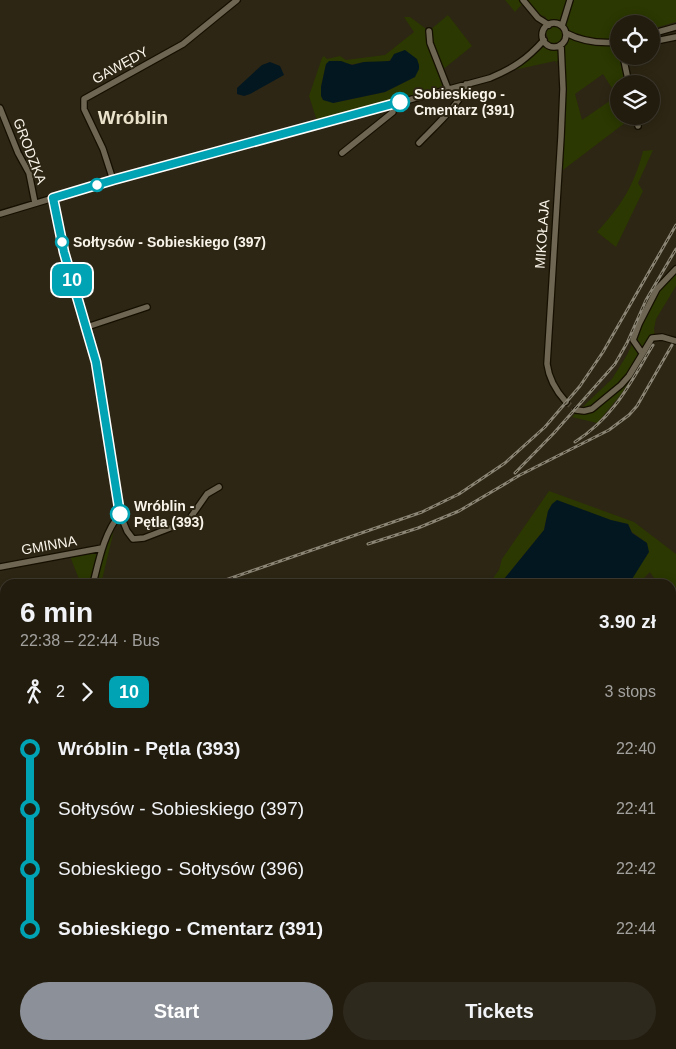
<!DOCTYPE html>
<meta charset="utf-8">
<style>
:root{--surface:#221c0f;--page:#2e291d;--text:#f1f3f6;--muted:#a2a19e;--line:#3f3a2f;--accent:#8c9099}
body{margin:0;font-family:Arial,sans-serif;background:var(--page);color:var(--text);height:100vh;display:flex;flex-direction:column;font-size:19px;white-space:nowrap}
*{box-sizing:border-box;margin:0}
p{font-size:16px;color:var(--muted)}
.icon{flex:none;width:28px;height:28px;fill:none;stroke:currentColor;stroke-width:2;stroke-linecap:round;stroke-linejoin:round}
.map{position:relative;flex:1;overflow:hidden}
.drawer{position:absolute;left:0px;top:579px;width:676px;height:471px;display:flex;flex-direction:column;background:var(--surface);border-radius:15px 15px 0 0;box-shadow:0 2px 12px #0003,0 0 0 1px var(--line)}
.drawer>*{flex:none}
.badge{padding:0 10px;border-radius:8px;font-size:18px;line-height:32px}
.buttons{position:absolute;left:610px;top:15px;display:grid;gap:10px}
.buttons a{display:grid;place-items:center;width:50px;height:50px;border-radius:50%;background:var(--surface);box-shadow:0 2px 12px #0003,0 0 0 1px var(--line);font-size:25px}
.map>.badge{position:absolute;translate:-50% -50%;box-shadow:0 0 0 2px #fff}
.legs{display:flex;align-items:center;gap:8px;height:55px;padding:0 20px;font-size:16px}
.legs p{margin-inline-start:auto}
.overview{display:flex;align-items:center;justify-content:space-between;height:85px;padding:0 20px}
h1{font-size:28px;font-weight:700;line-height:38px}
.cta{display:flex;gap:10px;margin-top:auto;padding:10px 20px}
.cta a{flex:1;height:58px;border-radius:30px;background:var(--accent);color:#fff;font-size:20px;font-weight:700;line-height:58px;text-align:center}
.cta a+a{background:var(--page);color:var(--text)}
ul{padding:0 20px;list-style:none}
li{display:flex;align-items:center;gap:18px;height:60px;font-size:19px}
li i{display:grid;place-items:center;width:8px;height:100%;margin:0 6px;background:currentColor}
li i::after{content:'';width:12px;height:12px;margin:-6px;border:4px solid;border-radius:50%;background:var(--surface)}
li p{margin-inline-start:auto}
li:first-child i{background:linear-gradient(#0000 50%,currentColor 0)}
li:last-child i{background:linear-gradient(currentColor 50%,#0000 0)}
.map>svg:first-child{display:block}
.green{fill:#2b3801;fill-rule:evenodd}
.water{fill:#031721}
.lines{fill:none;stroke-linecap:round;stroke-linejoin:round}
.minor-tunnel{stroke:#4c4534;stroke-width:5.5;stroke-dasharray:5.5 3;stroke-linecap:butt}
.minor-casing{stroke:#150f01;stroke-width:8}
.major-casing{stroke:#150f01;stroke-width:10}
.minor{stroke:#6e6652;stroke-width:5.5}
.major{stroke:#bb8571;stroke-width:8}
.rail-casing{stroke:#8b8576;stroke-width:3}
.rail{stroke:#2d2614;stroke-width:1;stroke-dasharray:4;stroke-linecap:butt}
.line-1-casing{stroke:#fff;stroke-width:11}
.line-1{stroke:#00a3b4;stroke-width:8}
.stop-1-dot{fill:#fff;stroke:#00a3b4;stroke-width:2.5}
.labels{text-anchor:middle;dominant-baseline:central;stroke-width:4;stroke-linejoin:round;paint-order:stroke}
.street-label{font-size:14px;fill:#f9f4e9;stroke:#2d2614}
.stop-label{font-size:14px;font-weight:bold;fill:#f9f4e9;stroke:#2d2614;text-anchor:start}
.district-label{font-size:19px;font-weight:bold;fill:#ebe2cb;stroke:#2d2614}
</style>
<div class="map">
<svg width="676" height="1049" viewBox="0 0 676 1049">
<rect width="100%" height="100%" fill="#2d2614"/>
<path class="green" d="M505,0H676V22L651,29V24H619V37L615,38L619,41V56H623L629,84H619V116H634L559,173L561,137L560,62L556,61L558,66L555,61L505,72L529,57L548,39L544,25L546,17L533,12L524,2L515,12ZM603,74L617,96L582,120L575,94Z
M448,15L472,46L441,71L448,89L318,124L309,96L322,58L324,56L327,59L340,56L346,60L385,55L414,32L404,17H410L429,31ZM392,58L415,77L385,92L333,103L321,87L326,64C340,56 341,65 353,64C357,64 361,62 365,62C374,61 386,65 392,58Z
M653,150L638,183L643,191L616,247L597,232C621,206 634,186 643,151Z
M676,269V286L656,319L654,329L655,337L622,393L597,423L572,417L612,379L627,355L657,289Z
M549,491L634,522L676,554V639L671,646V584H658L650,572L638,584H629L647,543L632,532L628,524L548,511L544,530L500,584H489L499,570L502,559Z
M114,522L113,534L101,584H81L69,554L102,548Z
M5,669V843L0,812V671Z
M671,774L676,776V813L671,811Z
M671,901L676,902V956L671,965Z
M479,1045H538L535,1049H478L477,1047Z"/>
<path class="water" d="M405,50L417,59L419,65V69L415,77L385,92L333,103L323,100L321,96V87L326,64L329,61H341L352,65L364,62L390,61L394,54Z
M270,62L280,66L284,75L250,94L244,96L237,94V88L262,65Z
M557,500L611,520L628,524L632,533L647,543L649,552L629,584H500L544,530L548,511L552,504Z"/>
<g class="lines">
<path class="minor-tunnel" d="M566,402L576,410"/>
<defs>
<path id="minor" d="M523,0L538,18L549,25
M542 35a12 12 0 1 1 24 0a12 12 0 1 1-24 0Z
M562,26L570,0
M429,31L430,43L448,89
M566,33C583,42 599,44 619,42
M651,34L676,27
M651,42L676,37
M561,45L563,89L561,137L547,364C549,380 556,391 566,402
M623,56L629,84
M0,108L18,153L29,173L35,203
M636,116L638,126
M419,143C431,130 464,101 466,84
M342,153L393,112L392,104
M113,180L103,149L84,109V99L183,44L237,0
M53,198L64,252L96,362L120,514L127,531L133,539L144,538L188,521L207,494L219,487
M0,214L113,180L490,78C514,68 527,59 544,40
M87,327L147,307
M642,353L633,340L639,324L657,289L676,269
M576,410L584,411L592,409L621,385L629,376L652,338L662,337L676,341
M0,567L102,548
M93,584C99,560 104,533 120,514
M671,646L676,639
M671,843L676,844
M286,1045L289,1049
M569,1045L574,1049
M319,1049L322,1045
M426,1049L430,1045
M535,1049L538,1045"/>
<path id="major" d="M0,724L5,754
M28,1045V1049"/>
</defs>
<use href="#minor" class="minor-casing"/>
<use href="#major" class="major-casing"/>
<use href="#minor" class="minor"/>
<use href="#major" class="major"/>
<defs>
<path id="rail" d="M575,442C615,416 629,385 653,345
M515,473L554,433L615,364L627,343L646,300L676,249
M368,544L418,528L459,511L520,475L609,430L629,415L637,406L672,345
M214,584L422,512L459,494L505,463L545,427L580,386L603,352L676,225
M0,656L5,654"/>
</defs>
<use href="#rail" class="rail-casing"/>
<use href="#rail" class="rail"/>
</g>
<g class="lines">
<defs>
<path id="line-1" d="M120,514L96,362L64,252L53,198L113,180L400,102"/>
</defs>
<use href="#line-1" class="line-1-casing"/>
<use href="#line-1" class="line-1"/>
</g>
<g class="stop-1-dot">
<circle cx="400" cy="102" r="9"/>
<circle cx="97" cy="185" r="6"/>
<circle cx="62" cy="242" r="6"/>
<circle cx="120" cy="514" r="9"/>
</g>
<g class="labels">
<g class="street-label">
<text transform="translate(120 65) rotate(-29)">GAWĘDY</text>
<text transform="translate(30 151) rotate(69)">GRODZKA</text>
<text transform="translate(542 234) rotate(-86)">MIKOŁAJA</text>
<text transform="translate(49 545) rotate(-10)">GMINNA</text>
</g>
<g class="stop-label">
<text x="414" y="94">Sobieskiego -<tspan x="414" dy="16">Cmentarz (391)</tspan></text>
<text x="73" y="242">Sołtysów - Sobieskiego (397)</text>
<text x="134" y="506">Wróblin -<tspan x="134" dy="16">Pętla (393)</tspan></text>
</g>
<g class="district-label">
<text x="133" y="117">Wróblin</text>
</g>
</g>
</svg>
<div class="buttons">
<a><svg class="icon" aria-label="locate" viewBox="0 0 24 24"><circle cx="12" cy="12" r="6"/><path d="M12 2v4M12 18v4M2 12h4M18 12h4"/></svg></a>
<a><svg class="icon" aria-label="layers" viewBox="0 0 24 24"><path d="M12 4l9 5-9 5-9-5zM3 14l9 5 9-5"/></svg></a>
</div>
<b class="badge" style="left:72px;top:280px;background:#00a3b4;color:#fff">10</b>
<section class="drawer">
<div class="overview"><div><h1>6 min</h1><p>22:38 – 22:44 · Bus</p></div><b>3.90 zł</b></div>
<div class="legs"><svg class="icon" aria-label="walk" viewBox="0 0 24 24"><circle cx="13" cy="4" r="2"/><path d="M13 8l-2 6 4 7M11 14l-3 7M7 12l3-4h3l4 4"/></svg>2<svg class="icon" aria-label="forward" viewBox="0 0 24 24"><path d="M9 5l7 7-7 7"/></svg><b class="badge" style="background:#00a3b4;color:#fff">10</b><p>3 stops</p></div>
<ul>
<li><i style="color:#00a3b4"></i><b>Wróblin - Pętla (393)</b><p>22:40</p></li>
<li><i style="color:#00a3b4"></i><span>Sołtysów - Sobieskiego (397)</span><p>22:41</p></li>
<li><i style="color:#00a3b4"></i><span>Sobieskiego - Sołtysów (396)</span><p>22:42</p></li>
<li><i style="color:#00a3b4"></i><b>Sobieskiego - Cmentarz (391)</b><p>22:44</p></li>
</ul>
<div class="cta"><a>Start</a><a>Tickets</a></div>
</section>
</div>
